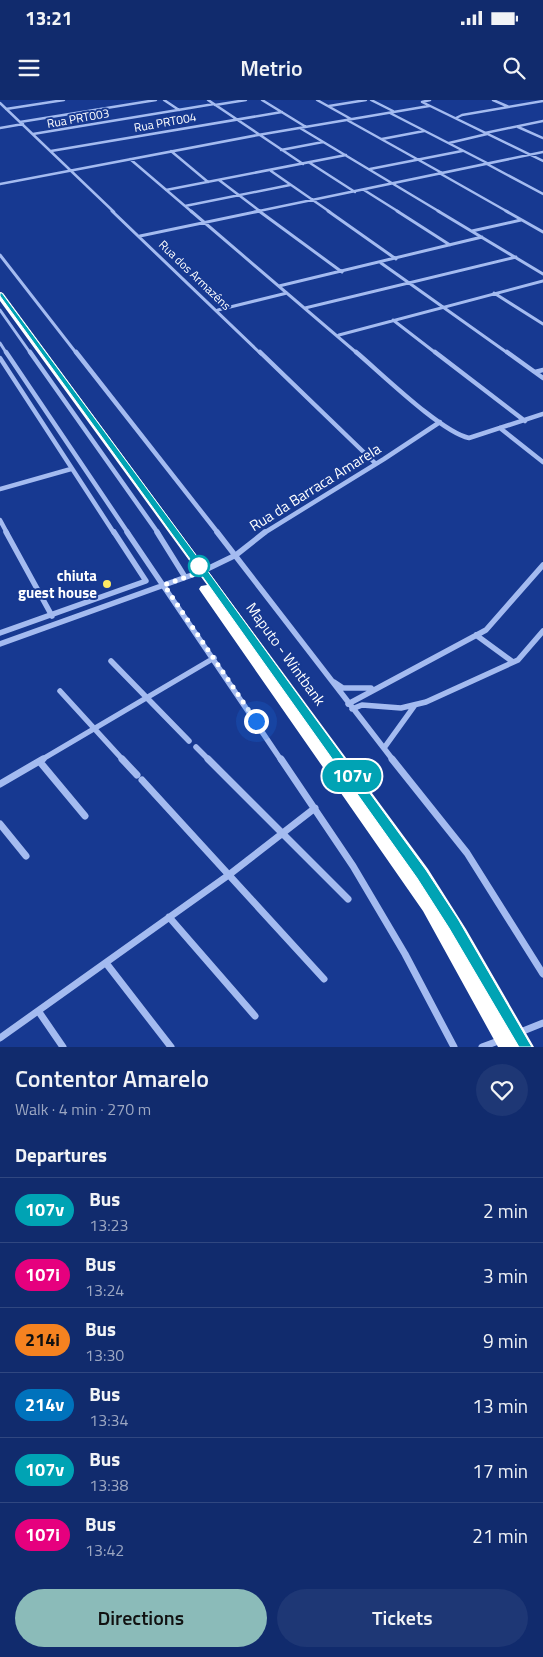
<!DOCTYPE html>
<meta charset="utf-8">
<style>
:root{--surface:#112b6d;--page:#1e3775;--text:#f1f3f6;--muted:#9ca7c2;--line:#304780;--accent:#8bbbb9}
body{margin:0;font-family:"Titillium Web",sans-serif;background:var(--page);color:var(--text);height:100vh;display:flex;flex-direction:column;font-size:19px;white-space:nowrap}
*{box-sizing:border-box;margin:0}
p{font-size:16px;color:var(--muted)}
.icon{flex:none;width:28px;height:28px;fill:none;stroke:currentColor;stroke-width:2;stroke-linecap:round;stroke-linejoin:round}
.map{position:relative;height:947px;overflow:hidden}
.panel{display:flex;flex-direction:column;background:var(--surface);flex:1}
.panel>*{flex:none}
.badge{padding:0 10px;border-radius:16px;font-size:18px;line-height:32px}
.you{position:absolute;width:25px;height:25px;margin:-12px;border:4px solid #fff;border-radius:50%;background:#1a73e8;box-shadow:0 0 0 8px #1a73e833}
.map>.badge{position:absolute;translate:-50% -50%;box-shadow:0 0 0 2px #fff}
h2{padding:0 15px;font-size:19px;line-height:45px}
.round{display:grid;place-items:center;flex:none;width:52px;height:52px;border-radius:26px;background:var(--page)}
.headline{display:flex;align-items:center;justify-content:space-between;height:85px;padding:0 15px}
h1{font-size:24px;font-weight:600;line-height:38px}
.primary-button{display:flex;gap:10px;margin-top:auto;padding:10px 15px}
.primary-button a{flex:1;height:58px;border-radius:30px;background:var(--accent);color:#111;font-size:20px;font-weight:600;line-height:58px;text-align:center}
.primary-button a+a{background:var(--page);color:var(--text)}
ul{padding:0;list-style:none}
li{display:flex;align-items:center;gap:15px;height:65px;padding:0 15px;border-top:1px solid var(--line)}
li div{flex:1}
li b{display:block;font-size:19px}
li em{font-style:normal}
li .badge{min-width:55px;font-weight:700;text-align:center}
.status{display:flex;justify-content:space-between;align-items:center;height:35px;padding:0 25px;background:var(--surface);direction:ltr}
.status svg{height:14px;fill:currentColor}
header{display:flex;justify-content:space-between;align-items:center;height:65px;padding:0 15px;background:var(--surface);font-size:22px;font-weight:600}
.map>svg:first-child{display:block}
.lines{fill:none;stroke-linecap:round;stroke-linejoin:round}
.street-far4{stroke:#a4bbf0;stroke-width:2.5}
.street-far3{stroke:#a4bbf0;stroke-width:3}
.street-far2{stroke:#a4bbf0;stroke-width:4.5}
.street-far1{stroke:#a4bbf0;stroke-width:5.5}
.street{stroke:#a4bbf0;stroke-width:7}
.highway{fill:#fff;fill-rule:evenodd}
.line{fill:#00a3b4;stroke:#fff}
.walk{stroke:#fff;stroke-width:5;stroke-dasharray:0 9}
.stop-dot{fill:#fff;stroke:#00a3b4;stroke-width:2.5}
.poi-dot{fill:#ffea63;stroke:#173991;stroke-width:2}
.labels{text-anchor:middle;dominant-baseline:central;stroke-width:4;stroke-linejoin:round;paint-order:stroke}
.far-street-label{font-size:12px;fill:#fff;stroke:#173991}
.street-label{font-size:15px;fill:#fff;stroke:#173991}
.poi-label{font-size:15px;font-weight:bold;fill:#fff;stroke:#173991;text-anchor:end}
</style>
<div class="status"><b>13:21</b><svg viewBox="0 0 49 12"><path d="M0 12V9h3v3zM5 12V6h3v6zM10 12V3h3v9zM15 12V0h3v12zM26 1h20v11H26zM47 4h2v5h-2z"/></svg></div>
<header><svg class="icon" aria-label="menu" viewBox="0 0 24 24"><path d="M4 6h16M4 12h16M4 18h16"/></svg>Metrio<svg class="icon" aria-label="search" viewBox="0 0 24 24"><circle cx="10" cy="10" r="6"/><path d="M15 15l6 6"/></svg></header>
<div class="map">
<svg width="543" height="947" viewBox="0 0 543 947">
<rect width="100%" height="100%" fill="#173991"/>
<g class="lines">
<path class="street-far4" d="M164,0L179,10
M208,0L303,64
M262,0L306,27
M317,0L351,19
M371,0L393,11
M430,0L422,2L543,61
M493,0L509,7
M0,3L114,112
M215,5L246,0
M329,6L366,0
M6,9L64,0
M390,13L489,64
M456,18L462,15L543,1
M347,20L442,73
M20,22L156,0
M518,27L543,38
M0,28L23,24
M300,28L440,112
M485,33L543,21
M33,34L214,4
M382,39L424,31
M449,43L487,34
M281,50L323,42
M51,51L282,12
M171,51L208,82
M130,59L192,112
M310,63L355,92
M487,64L543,94
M370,69L462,51
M271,71L330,112
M441,74L508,112
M219,80L261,112
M0,84L258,35L429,6
M166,90L346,55
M364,90L399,112
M185,106L290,85
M254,112L543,52"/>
<path class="street-far3" d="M112,111L261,254
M191,111L358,254
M259,111L342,172
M328,111L396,159
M397,111L450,145
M438,111L543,174
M506,111L543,132
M472,131L521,120
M140,136L260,111
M0,155L77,254
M381,163L509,254
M279,186L482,137
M494,193L543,224
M305,208L516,157
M0,210L31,254
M218,210L287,193
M393,220L437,254
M339,235L543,181
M0,243L7,254"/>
<path class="street-far2" d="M6,252L128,433
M30,252L158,433
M76,252L218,433
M260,252L376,364
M356,252C381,273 441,332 469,338L543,314
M435,252L525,321
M507,252L543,278
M0,258L114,433
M535,272L543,270
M500,328L543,362
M0,389L71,369
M0,420L7,433
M264,433L384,359L440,322"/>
<path class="street-far1" d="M6,432L52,516
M127,432L281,660
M157,432L185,477
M217,432L393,660
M0,533L146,481L114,432
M476,535L513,562
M0,544L203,471L236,455L265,432
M111,561L189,641
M334,582L343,588H371
M60,591L123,660
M348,604L486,530L543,465
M352,609L362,605L401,608L426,602L518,560L543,531
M196,647L209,660
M384,648L415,605
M41,660L214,558"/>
<path class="street" d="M122,659L137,675
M208,659L348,799
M281,659L353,766L405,854L454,947
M392,659L467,753L543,874
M40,662L85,716
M142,680L324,879
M0,684L43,659
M0,724L26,756
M169,817L255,916
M106,863L171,947
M39,912L63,947
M518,933L543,923
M0,938L230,774L315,708
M482,947L501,940"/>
<path class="highway" d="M0,192L3,193L428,769L466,829L534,947H498L423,811L201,492L199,489L201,486L207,485L0,201Z"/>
</g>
<path class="line" d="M0,193H2L196,455L426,770L458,819L529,942L532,947H519L449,828L417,778L190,459L0,196Z"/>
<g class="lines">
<path class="walk" d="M199,466L203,471L164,485L256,621"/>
</g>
<circle class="stop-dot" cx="199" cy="466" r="10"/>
<circle class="poi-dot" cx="107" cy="484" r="5"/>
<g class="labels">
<g class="far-street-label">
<text transform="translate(78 18) rotate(-10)">Rua PRT003</text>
<text transform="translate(165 22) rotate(-10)">Rua PRT004</text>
<text transform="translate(195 175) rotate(44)">Rua dos Armazéns</text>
</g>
<g class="street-label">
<text transform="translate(315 387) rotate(-32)">Rua da Barraca Amarela</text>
<text transform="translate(286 554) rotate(54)">Maputo - Wintbank</text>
</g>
<g class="poi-label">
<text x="97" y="475">chiuta<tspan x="97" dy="17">guest house</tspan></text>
</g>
</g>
</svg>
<div class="you" style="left:256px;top:621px"></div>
<b class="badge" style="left:352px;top:676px;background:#00a3b4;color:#fff">107v</b>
</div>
<section class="panel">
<div class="headline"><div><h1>Contentor Amarelo</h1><p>Walk · 4 min · 270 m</p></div><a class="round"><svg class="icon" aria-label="heart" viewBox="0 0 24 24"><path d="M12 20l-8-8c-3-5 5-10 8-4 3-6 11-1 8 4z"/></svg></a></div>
<h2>Departures</h2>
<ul>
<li><span class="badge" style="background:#00a3b4;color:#fff">107v</span><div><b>Bus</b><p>13:23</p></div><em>2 min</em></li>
<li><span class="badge" style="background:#e6007e;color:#fff">107i</span><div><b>Bus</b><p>13:24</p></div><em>3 min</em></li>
<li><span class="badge" style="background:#f58220;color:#111">214i</span><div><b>Bus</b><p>13:30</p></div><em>9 min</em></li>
<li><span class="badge" style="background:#0072bc;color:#fff">214v</span><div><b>Bus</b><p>13:34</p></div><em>13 min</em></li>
<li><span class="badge" style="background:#00a3b4;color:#fff">107v</span><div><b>Bus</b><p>13:38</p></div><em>17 min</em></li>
<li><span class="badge" style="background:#e6007e;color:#fff">107i</span><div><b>Bus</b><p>13:42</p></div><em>21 min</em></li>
</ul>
<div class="primary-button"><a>Directions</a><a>Tickets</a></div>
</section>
